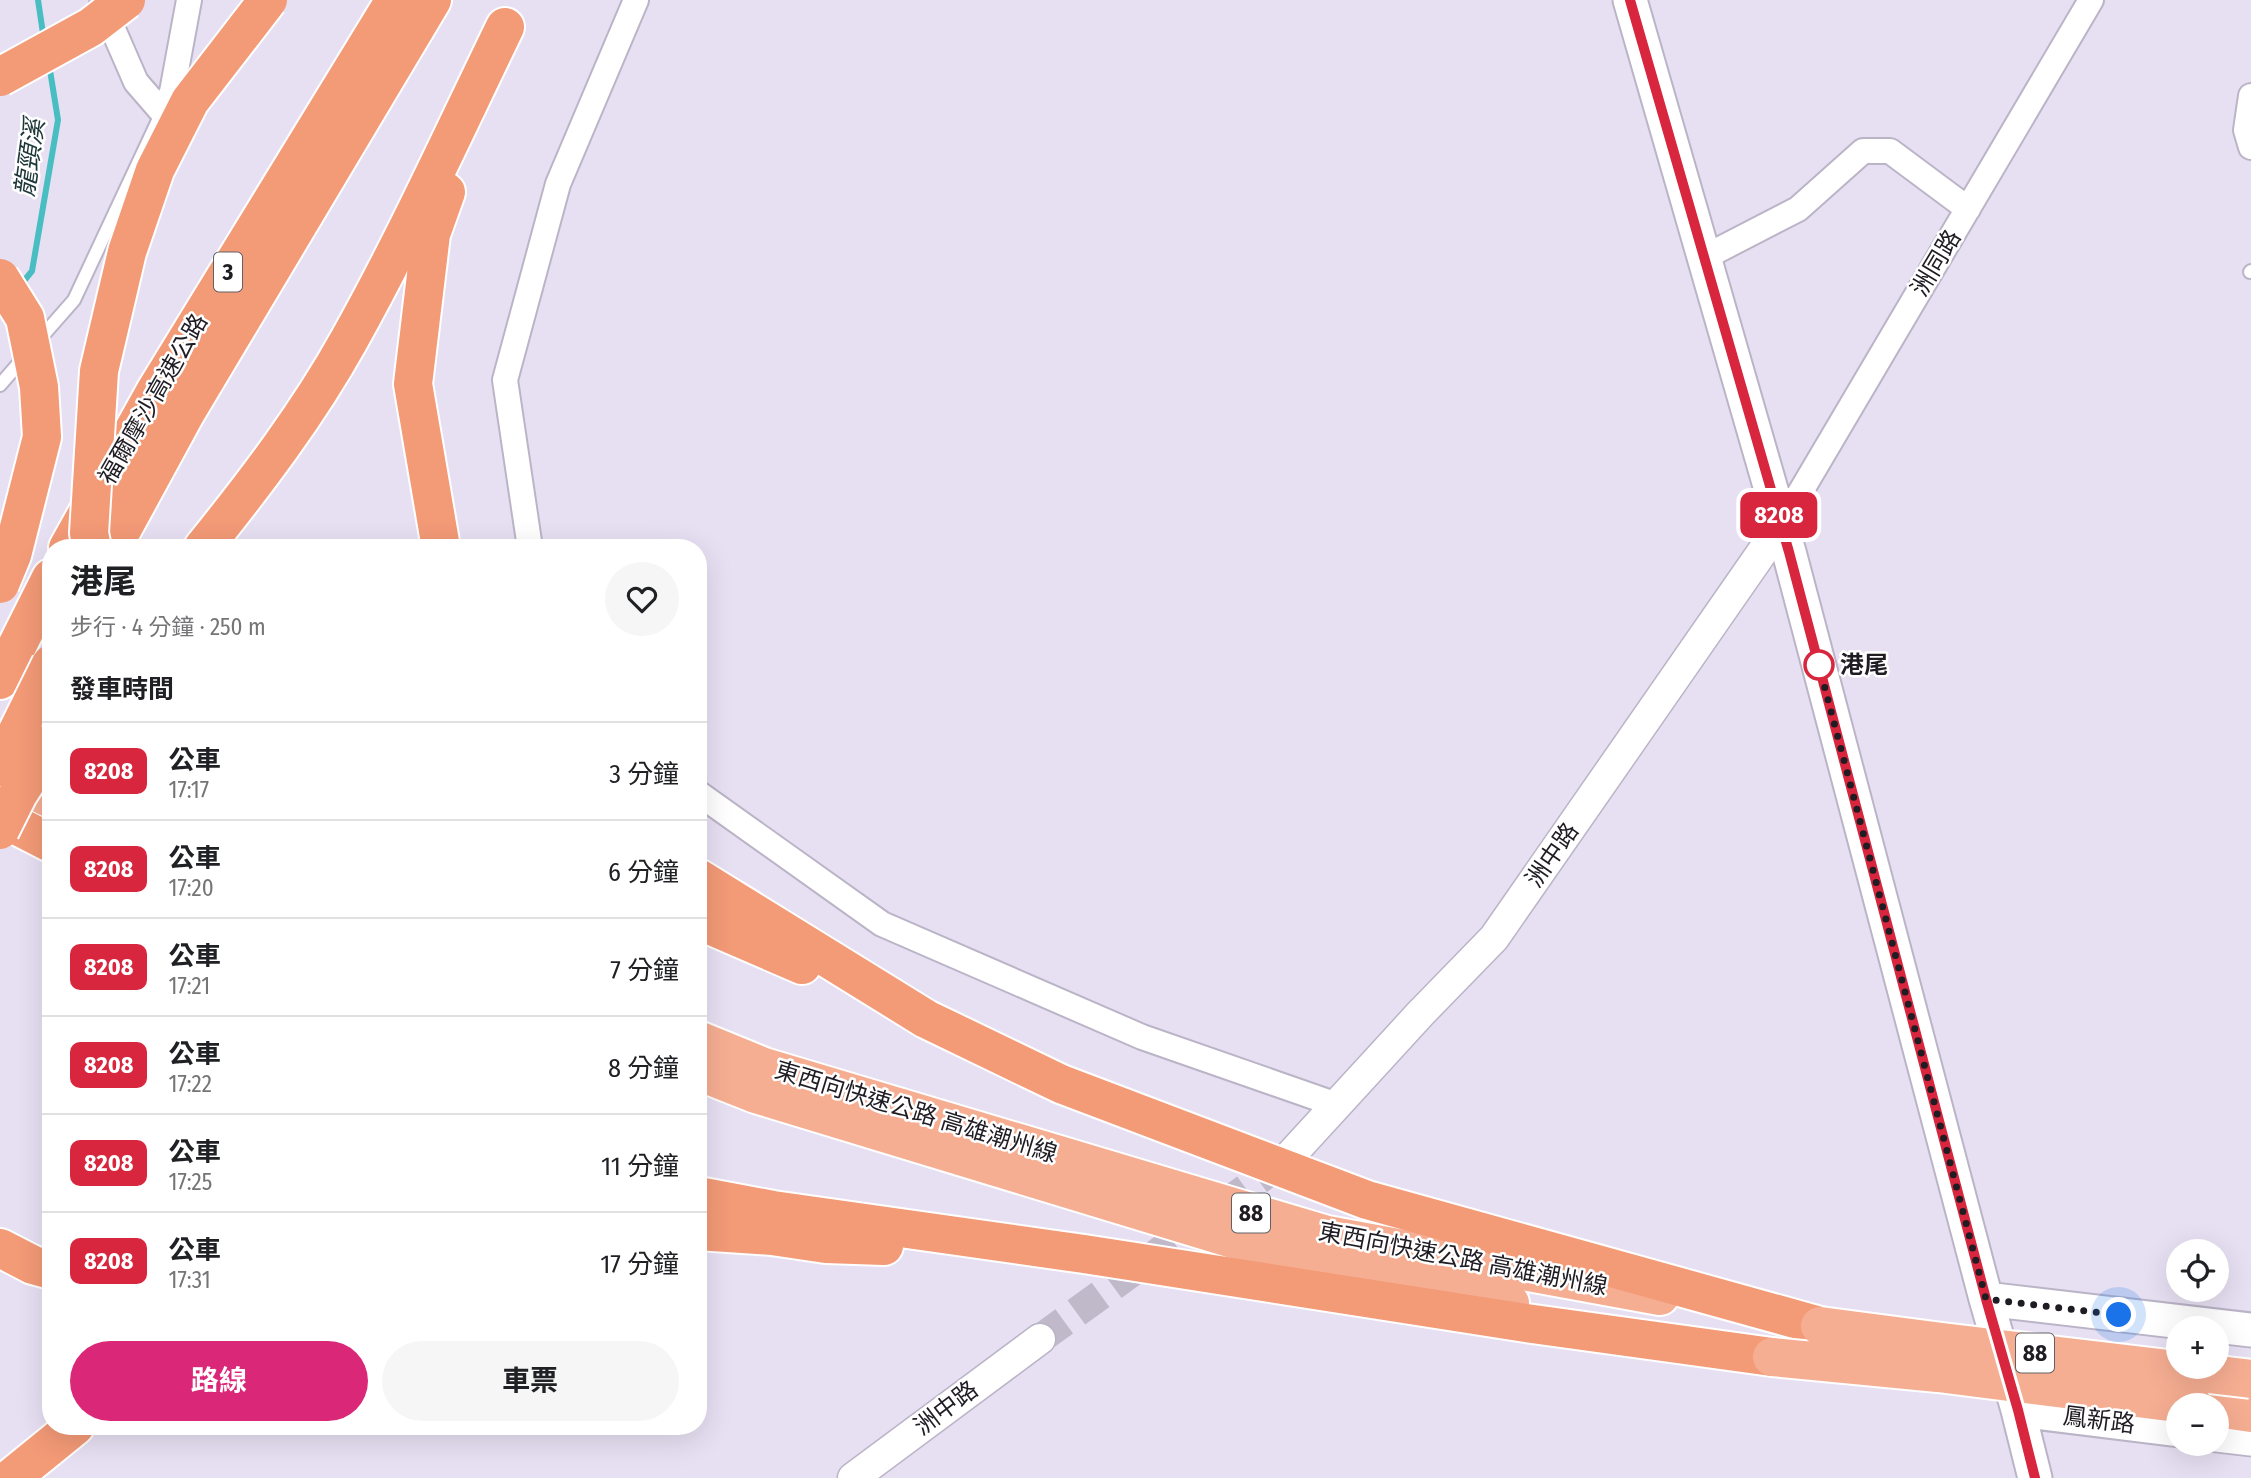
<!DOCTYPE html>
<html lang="zh-TW">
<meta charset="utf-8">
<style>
:root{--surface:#fff;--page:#f6f6f6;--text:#202124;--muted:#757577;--line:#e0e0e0;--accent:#db2777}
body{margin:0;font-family:"Fira Sans Condensed","Noto Sans TC",sans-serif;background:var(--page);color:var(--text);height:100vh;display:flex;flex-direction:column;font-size:26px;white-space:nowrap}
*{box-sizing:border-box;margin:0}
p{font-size:23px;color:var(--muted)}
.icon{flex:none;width:38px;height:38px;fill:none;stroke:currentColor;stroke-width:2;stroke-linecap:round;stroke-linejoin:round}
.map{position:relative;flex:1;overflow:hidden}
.sheet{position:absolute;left:42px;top:539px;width:665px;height:896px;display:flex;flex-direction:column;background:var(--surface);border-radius:28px;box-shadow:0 7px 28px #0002}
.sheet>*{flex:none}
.badge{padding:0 14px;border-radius:10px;font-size:24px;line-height:46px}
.fabs{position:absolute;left:2166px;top:1239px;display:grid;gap:14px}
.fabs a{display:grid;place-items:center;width:63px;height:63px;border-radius:50%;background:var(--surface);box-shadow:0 7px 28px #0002;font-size:35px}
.you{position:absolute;width:35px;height:35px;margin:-18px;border:5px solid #fff;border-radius:50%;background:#1a73e8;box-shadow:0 0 0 10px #1a73e833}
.map>.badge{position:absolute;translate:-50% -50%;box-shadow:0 0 0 4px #fff}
h2{padding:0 28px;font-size:26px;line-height:63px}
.round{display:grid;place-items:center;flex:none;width:74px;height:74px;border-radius:37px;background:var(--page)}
.overview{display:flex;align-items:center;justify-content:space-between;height:119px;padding:0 28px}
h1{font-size:33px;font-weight:700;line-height:52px}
.button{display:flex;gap:14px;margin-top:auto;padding:14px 28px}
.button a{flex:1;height:80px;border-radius:42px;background:var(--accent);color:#fff;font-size:28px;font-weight:700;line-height:80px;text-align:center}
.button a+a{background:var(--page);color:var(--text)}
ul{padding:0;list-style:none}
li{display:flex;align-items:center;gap:21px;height:98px;padding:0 28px;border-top:2px solid var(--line)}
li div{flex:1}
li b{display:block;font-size:26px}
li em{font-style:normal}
li .badge{min-width:77px;font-weight:700;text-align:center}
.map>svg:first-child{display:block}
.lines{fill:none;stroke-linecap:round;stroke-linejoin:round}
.stream{stroke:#49bec2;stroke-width:6}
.tertiary-tunnel{stroke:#bfb9c9;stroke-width:30;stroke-dasharray:30 15;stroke-linecap:butt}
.service-casing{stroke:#bbb4c7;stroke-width:16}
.minor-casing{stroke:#bbb4c7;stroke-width:28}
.tertiary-casing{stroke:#bbb4c7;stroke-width:33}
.secondary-casing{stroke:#bbb4c7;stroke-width:37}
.trunk-casing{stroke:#fff;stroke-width:42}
.motorway-casing{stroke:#fff;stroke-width:42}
.service{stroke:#fff;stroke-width:12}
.minor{stroke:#fff;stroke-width:24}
.tertiary{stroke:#fff;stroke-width:30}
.secondary{stroke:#fff;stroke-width:33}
.trunk{stroke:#f6ae92;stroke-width:38}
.motorway{stroke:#f39a77;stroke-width:38}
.trunk-bridge-casing{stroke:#fff;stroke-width:42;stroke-linecap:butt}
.motorway-bridge-casing{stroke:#fff;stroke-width:42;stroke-linecap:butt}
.trunk-bridge{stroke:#f6ae92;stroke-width:38}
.motorway-bridge{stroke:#f39a77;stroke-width:38}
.line-casing{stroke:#fff;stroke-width:16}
.line{stroke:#d7263d;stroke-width:10}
.walk{stroke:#1f1c23;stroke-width:7;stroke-dasharray:0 12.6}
.stop-dot{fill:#fff;stroke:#d7263d;stroke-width:3.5}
.labels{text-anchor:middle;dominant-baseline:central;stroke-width:5;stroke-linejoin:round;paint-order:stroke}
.shield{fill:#fff;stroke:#626065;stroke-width:2}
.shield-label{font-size:23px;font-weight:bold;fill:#1f1c23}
.street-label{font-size:24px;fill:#1f1c23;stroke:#fff}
.stop-label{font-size:24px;font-weight:bold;fill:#1f1c23;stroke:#fff;text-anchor:start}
.water-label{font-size:26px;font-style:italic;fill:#1d3738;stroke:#fff}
</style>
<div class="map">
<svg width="2251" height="1478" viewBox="0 0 2251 1478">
<rect width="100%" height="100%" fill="#e7e0f3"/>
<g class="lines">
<path class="stream" d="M38,0L44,40
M19,287L32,271L58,120L49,64"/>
<path class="tertiary-tunnel" d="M1040,1339L1288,1158"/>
<defs>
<path id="service" d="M2250,272L2251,271
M38,341L74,300L162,112
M0,385L26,355"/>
<path id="minor" d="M102,4L136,82L162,112L172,92L189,0
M2251,96L2246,130L2251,147
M1705,257L1798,209L1863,151H1890L1968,209
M1781,525L2091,0
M530,548L505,380L558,184L636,0
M698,793L882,924L1142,1037L1337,1105"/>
<path id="tertiary" d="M1288,1158L1420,1014L1494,938L1781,525
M853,1478L1040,1339"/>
<path id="secondary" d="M1630,0L1789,552L1986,1299L2018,1410L2035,1478
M1986,1299L2251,1330
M2018,1410L2179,1430
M2217,1435L2251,1439"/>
<path id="trunk" d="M0,773L51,799
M698,1040L764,1067L1327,1235L1660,1296
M698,1071L756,1094L1315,1264L1510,1303
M2217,1408L2251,1413"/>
<path id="motorway" d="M68,548L155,392L395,0
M112,548L186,412L432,0
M203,548C256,482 308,414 349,340C406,238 454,132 505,27
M441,548L413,384L431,234L446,192
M0,680L51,578
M0,817L51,843
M698,878L926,1019L1061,1084L1367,1200L1820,1326
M698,920L802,965
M698,1196L773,1210L1084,1254L1526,1323L1772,1357
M698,1231L772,1236L826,1244L884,1246
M0,1248L33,1265L51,1270
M11,1478L75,1426"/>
</defs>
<use href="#service" class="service-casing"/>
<use href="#minor" class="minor-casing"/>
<use href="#tertiary" class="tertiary-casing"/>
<use href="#secondary" class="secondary-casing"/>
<use href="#trunk" class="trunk-casing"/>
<use href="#motorway" class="motorway-casing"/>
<use href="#service" class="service"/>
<use href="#minor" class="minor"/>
<use href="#tertiary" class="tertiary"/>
<use href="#secondary" class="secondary"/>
<use href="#trunk" class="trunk"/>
<use href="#motorway" class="motorway"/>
<defs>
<path id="trunk-bridge" d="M1820,1326L1942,1342L2251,1379
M1772,1357L1938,1373L2193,1405"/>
<path id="motorway-bridge" d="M0,77L91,27L126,0
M0,278L25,318L39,387L42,437L12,555L0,584
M92,548L89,533L99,371L127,252L155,170L190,101L268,0
M0,767L51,664
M0,830L18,794L51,743"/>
</defs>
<use href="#trunk-bridge" class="trunk-bridge-casing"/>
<use href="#motorway-bridge" class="motorway-bridge-casing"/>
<use href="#trunk-bridge" class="trunk-bridge"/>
<use href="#motorway-bridge" class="motorway-bridge"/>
</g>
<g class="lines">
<defs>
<path id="line" d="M1630,0L1789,552L1986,1299L2018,1410L2035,1478"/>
</defs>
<use href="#line" class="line-casing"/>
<use href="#line" class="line"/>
<path class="walk" d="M1819,665L1817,658L1986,1299L2119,1315"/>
</g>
<circle class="stop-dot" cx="1819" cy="665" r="14"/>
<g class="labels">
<g class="shield">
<rect x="214" y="252.5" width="28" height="39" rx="5"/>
<rect x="1232" y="1193.5" width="38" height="39" rx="5"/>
<rect x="2016" y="1333.5" width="38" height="39" rx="5"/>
</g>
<g class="shield-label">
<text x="228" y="272">3</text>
<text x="1251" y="1213">88</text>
<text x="2035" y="1353">88</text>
</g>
<g class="street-label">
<text transform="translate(1936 263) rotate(-59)">洲同路</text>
<text transform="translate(153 399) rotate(-60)">福爾摩沙高速公路</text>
<text transform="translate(1552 855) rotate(-55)">洲中路</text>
<text transform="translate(916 1112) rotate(17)">東西向快速公路 高雄潮州線</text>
<text transform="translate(1463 1259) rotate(11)">東西向快速公路 高雄潮州線</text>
<text transform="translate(946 1408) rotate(-37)">洲中路</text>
<text transform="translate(2099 1420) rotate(7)">鳳新路</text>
</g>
<g class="stop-label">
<text x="1840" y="665">港尾</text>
</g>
<g class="water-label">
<text transform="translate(30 158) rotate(-82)">龍頸溪</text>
</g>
</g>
</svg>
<div class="fabs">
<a><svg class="icon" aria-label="locate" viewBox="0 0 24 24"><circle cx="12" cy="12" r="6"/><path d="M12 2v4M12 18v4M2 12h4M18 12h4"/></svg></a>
<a>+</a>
<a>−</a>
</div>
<div class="you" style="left:2119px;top:1315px"></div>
<b class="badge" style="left:1779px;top:515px;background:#d7263d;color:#fff">8208</b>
<section class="sheet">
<div class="overview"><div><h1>港尾</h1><p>步行 · 4 分鐘 · 250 m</p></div><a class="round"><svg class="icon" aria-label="heart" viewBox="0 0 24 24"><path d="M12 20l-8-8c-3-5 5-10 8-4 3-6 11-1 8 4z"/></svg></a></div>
<h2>發車時間</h2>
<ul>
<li><span class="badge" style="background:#d7263d;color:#fff">8208</span><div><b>公車</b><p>17:17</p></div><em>3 分鐘</em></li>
<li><span class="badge" style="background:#d7263d;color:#fff">8208</span><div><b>公車</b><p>17:20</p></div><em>6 分鐘</em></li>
<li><span class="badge" style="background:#d7263d;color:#fff">8208</span><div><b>公車</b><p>17:21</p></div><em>7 分鐘</em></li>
<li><span class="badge" style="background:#d7263d;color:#fff">8208</span><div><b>公車</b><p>17:22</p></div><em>8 分鐘</em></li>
<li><span class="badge" style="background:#d7263d;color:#fff">8208</span><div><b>公車</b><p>17:25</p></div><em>11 分鐘</em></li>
<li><span class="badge" style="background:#d7263d;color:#fff">8208</span><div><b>公車</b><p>17:31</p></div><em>17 分鐘</em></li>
</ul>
<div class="button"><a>路線</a><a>車票</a></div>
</section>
</div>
